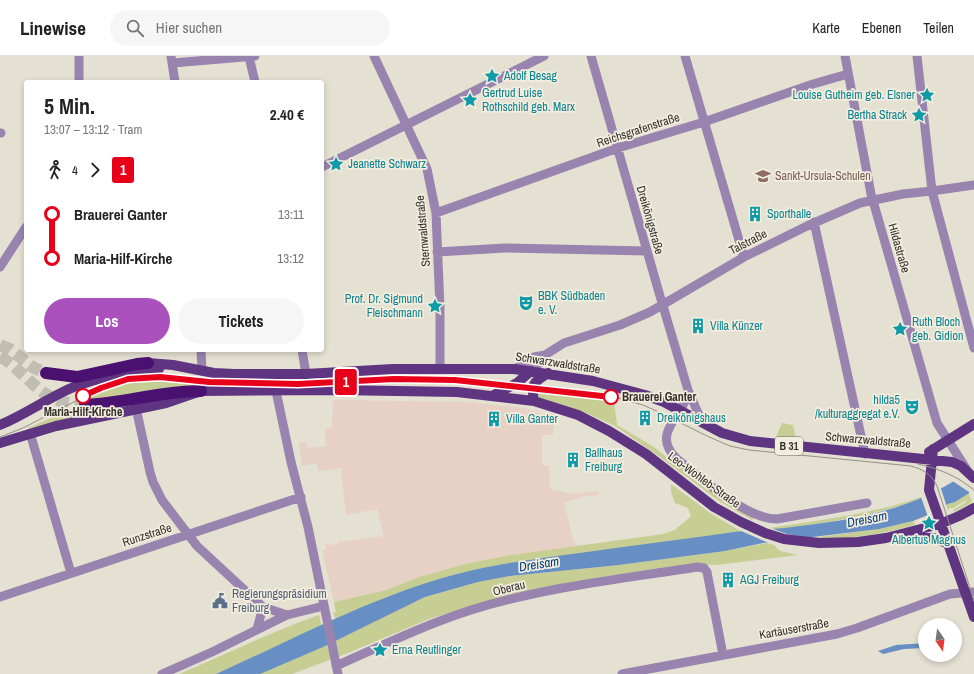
<!DOCTYPE html>
<html lang="de">
<meta charset="utf-8">
<style>
:root{--surface:#fff;--page:#f6f6f6;--text:#222;--muted:#767676;--line:#e0e0e0;--accent:#aa51be}
body{margin:0;font-family:"Archivo Narrow",sans-serif;background:var(--page);color:var(--text);height:100vh;display:flex;flex-direction:column;font-size:15px;white-space:nowrap}
*{box-sizing:border-box;margin:0}
p{font-size:13px;color:var(--muted)}
.icon{flex:none;width:22px;height:22px;fill:none;stroke:currentColor;stroke-width:2;stroke-linecap:round;stroke-linejoin:round}
.map{position:relative;flex:1;overflow:hidden}
.panel{position:absolute;left:24px;top:24px;width:300px;height:272px;display:flex;flex-direction:column;background:var(--surface);border-radius:4px;box-shadow:0 2px 6px #0003}
.panel>*{flex:none}
.badge{padding:0 8px;border-radius:3px;font-size:14px;line-height:26px}
.needle{width:26px;rotate:166deg}
.tools{position:absolute;left:918px;top:562px;display:grid;gap:8px}
.tools a{display:grid;place-items:center;width:44px;height:44px;border-radius:50%;background:var(--surface);box-shadow:0 2px 6px #0003;font-size:20px}
.map>.badge{position:absolute;translate:-50% -50%;box-shadow:0 0 0 2px #fff}
.legs{display:flex;align-items:center;gap:6px;height:44px;padding:0 20px;font-size:13px}
.legs p{margin-inline-start:auto}
.headline{display:flex;align-items:center;justify-content:space-between;height:68px;padding:0 20px}
h1{font-size:22px;font-weight:700;line-height:30px}
.primary-button{display:flex;gap:8px;margin-top:auto;padding:8px 20px}
.primary-button a{flex:1;height:46px;border-radius:24px;background:var(--accent);color:#fff;font-size:16px;font-weight:700;line-height:46px;text-align:center}
.primary-button a+a{background:var(--page);color:var(--text)}
ul{padding:0 20px;list-style:none}
li{display:flex;align-items:center;gap:14px;height:44px;font-size:15px}
li i{display:grid;place-items:center;width:6px;height:100%;margin:0 5px;background:currentColor}
li i::after{content:'';width:10px;height:10px;margin:-5px;border:3px solid;border-radius:50%;background:var(--surface)}
li p{margin-inline-start:auto}
li:first-child i{background:linear-gradient(#0000 50%,currentColor 0)}
li:last-child i{background:linear-gradient(currentColor 50%,#0000 0)}
header{display:flex;align-items:center;gap:24px;box-sizing:border-box;height:56px;padding:0 20px;background:var(--surface);border-bottom:1px solid var(--line)}
header strong{font-size:19px}
nav{display:flex;gap:22px;margin-inline-start:auto;font-size:14px}
.search{width:280px;height:36px;background:var(--page);display:flex;align-items:center;gap:10px;box-sizing:border-box;padding:0 14px;border-radius:22px;color:var(--muted);font-size:15px}
.map>svg:first-child{display:block}
.industrial{fill:#e7d1c4}
.green{fill:#c7ce94}
.water{fill:#688fc4}
.pier{fill:#e4e0d2}
.lines{fill:none;stroke-linecap:round;stroke-linejoin:round}
.highway-tunnel{stroke:#c0bdb1;stroke-width:12;stroke-dasharray:12 6;stroke-linecap:butt}
.minor{stroke:#9984af;stroke-width:9}
.major{stroke:#5f3582;stroke-width:10}
.highway{stroke:#4b1171;stroke-width:12}
.tram{stroke:#928f86;stroke-width:1}
.line-1-casing{stroke:#fff;stroke-width:9}
.line-1{stroke:#e8001b;stroke-width:6}
.stop-1-dot{fill:#fff;stroke:#e8001b;stroke-width:2}
.labels{text-anchor:middle;dominant-baseline:central;stroke-width:3.5;stroke-linejoin:round;paint-order:stroke}
.shield{fill:#f2eddf;stroke:#6c6962;stroke-width:1}
.shield-label{font-size:11px;font-weight:bold;fill:#32312c}
.culture-label{font-size:12px;fill:#0d838f;stroke:#f2eddf;text-anchor:start}
.street-label{font-size:12px;fill:#32312c;stroke:#f2eddf}
.education-label{font-size:12px;fill:#785e54;stroke:#f2eddf;text-anchor:start}
.stop-label{font-size:12px;font-weight:bold;fill:#32312c;stroke:#f2eddf;text-anchor:start}
.service-label{font-size:12px;fill:#4e5e75;stroke:#f2eddf;text-anchor:start}
.water-label{font-size:13px;font-style:italic;fill:#063e7e;stroke:#f2eddf}
</style>
<header>
<strong>Linewise</strong>
<div class="search"><svg class="icon" aria-label="search" viewBox="0 0 24 24"><circle cx="10" cy="10" r="6"/><path d="M15 15l6 6"/></svg>Hier suchen</div>
<nav><a>Karte</a><a>Ebenen</a><a>Teilen</a></nav>
</header>
<div class="map">
<svg width="974" height="618" viewBox="0 0 974 618">
<rect width="100%" height="100%" fill="#e4e0d2"/>
<path class="industrial" d="M333,344L465,346L525,352L554,362L553,379H542V409L549,410L550,433L571,438L599,435V439L586,440L564,447L574,486L578,490L469,507L419,521L386,534L334,546L322,494L326,493L325,488L338,489V486L384,480L377,453L346,459L341,412L318,415L317,407L302,410L299,387L306,386L307,392L326,390L325,373L332,372Z"/>
<path class="green" d="M163,323L206,328L167,332L83,347V359L34,373L28,372L74,352L73,350L103,333L130,326Z
M537,337L614,345L617,369L654,391L688,418L754,462L752,464L719,445L653,396L615,370L584,356L540,342Z
M782,367L793,369L796,384L775,383Z
M671,428L710,457L742,476L580,498L348,557L336,563L333,557L336,556L334,546L386,534L419,521L469,507L512,499L663,478L675,474L691,460L688,452L675,447L671,436Z
M969,437L970,441L972,445L969,448L954,456L953,454L966,446V444L953,452H949L948,455L946,449L955,446Z
M921,441L922,442L920,443C876,459 830,466 783,473H773L769,472C820,464 872,458 921,441Z
M913,465L915,469C881,478 846,485 811,482L879,473Z
M767,487L774,489L780,495L798,499L716,509L698,508L601,521L511,538L429,563L343,599L292,618H179C226,598 271,576 319,559L326,589L425,541L478,526L510,520L619,509L725,495Z"/>
<path class="water" d="M954,425L974,434L955,446L948,448L928,459L913,465L879,473L763,487L725,495L619,509L510,520L478,526L425,541L323,591L260,618H216C310,576 402,524 504,508C580,496 658,487 734,476C751,474 768,474 784,472C844,465 902,457 954,425Z
M925,587V592L904,593L883,598L878,595L896,589Z"/>
<path class="pier" d="M974,408V436L969,440V436L951,424Z
M940,430L947,451L928,461L921,441Z
M770,472L787,478L813,482L811,484L771,488L739,474Z"/>
<g class="lines">
<path class="highway-tunnel" d="M0,289L10,293L34,312L46,317
M0,301C8,304 14,311 20,316C44,338 51,347 85,349"/>
<path class="minor" d="M79,0V26
M171,0L175,26
M374,0L427,113L436,157L440,252V313
M591,0L660,240L688,334L702,366
M685,0L744,201
M845,0L871,138L937,367L967,414
M917,0L932,135L974,292
M249,1L255,26
M173,7L255,0
M0,77H1
M322,111L544,0
M436,157L618,92L704,66L813,28L848,18
M814,166L865,398
M437,196L505,192L646,195
M0,211L26,171
M201,294L202,315
M302,294L306,318
M514,313L525,308L534,301L545,299L564,287L620,269L650,256L744,201L807,170L860,147L903,138L932,135L974,129
M531,315L542,305L545,299
M688,334C685,361 649,376 677,403C702,422 745,463 777,463L867,447
M276,335L291,406L308,471L338,618
M136,352L150,416L153,426L162,444L197,490L263,551L287,559
M30,377L71,517
M0,541L301,441
M257,573L263,551
M336,610C381,590 424,569 471,554C545,531 621,523 697,511L704,512L707,516L723,599
M162,618L212,596L287,559L324,550
M622,618L837,578L857,572L950,538L974,536"/>
<path class="major" d="M148,307L173,309L214,317L234,318H306L393,313H514L593,325L645,339L664,346L722,377L750,385L952,406L961,410L974,422
M494,339L517,327L531,315
M534,345C531,327 533,327 548,317
M0,369C24,359 45,344 69,333C94,322 131,315 159,313
M0,387L56,370L166,347L201,335L336,334L457,336L534,345L578,359L609,375L646,398L714,451L741,466L765,477L784,483L819,487L858,486L886,482L940,468L959,460L974,452
M933,393L929,434L974,561
M929,396L974,368
M906,481L934,482L949,488"/>
<path class="highway" d="M46,317L77,321L137,308L148,307
M85,349C124,347 162,335 201,335"/>
<path class="tram" d="M0,381L23,372L101,332L128,323L145,321L178,322L209,326L298,327L394,323L455,324L618,342L643,349L661,357L707,380L730,390L749,394L911,410C923,413 932,419 937,430L974,544
M918,408C940,413 957,420 974,434"/>
</g>
<g class="lines">
<defs>
<path id="line-1" d="M83,340L101,332L128,323L160,321L209,326L298,328L394,323L455,324L611,341"/>
</defs>
<use href="#line-1" class="line-1-casing"/>
<use href="#line-1" class="line-1"/>
</g>
<defs>
<symbol id="sight-bare" viewBox="-9 -9 18 18"><path d="M0-6L1.8-2.2L6-1.7L2.9 1.2L3.7 5.4L0 3.3L-3.7 5.4L-2.9 1.2L-6-1.7L-1.8-2.2Z" fill="#0f9aa8" stroke="#f2eddf" stroke-width="2.5" paint-order="stroke"/></symbol>
<symbol id="school-bare" viewBox="-9 -9 18 18"><path d="M0-5L7-2L0 1L-7-2ZM-4 1L0 2.5L4 1V4Q0 6-4 4Z" fill="#8d6e63" stroke="#f2eddf" stroke-width="2.5" paint-order="stroke"/></symbol>
<symbol id="building-bare" viewBox="-9 -9 18 18"><path d="M-4-6H4V6H1V3H-1V6H-4ZM-2.5-4.3h1.7v1.8h-1.7ZM.8-4.3h1.7v1.8H.8ZM-2.5-1h1.7V.8h-1.7ZM.8-1h1.7V.8H.8Z" fill="#0f9aa8" stroke="#f2eddf" stroke-width="2.5" paint-order="stroke"/></symbol>
<symbol id="theatre-bare" viewBox="-9 -9 18 18"><path d="M-5-5.5Q0-4 5-5.5V0Q5 5 0 6Q-5 5-5 0ZM-3.3-2.5H-1v1.5H-3.3ZM1-2.5H3.3v1.5H1ZM-2.8 1Q0 5.5 2.8 1Z" fill="#0f9aa8" stroke="#f2eddf" stroke-width="2.5" paint-order="stroke"/></symbol>
<symbol id="civic-bare" viewBox="-9 -9 18 18"><path d="M-.6-6.5H3V-4.5H.6V-3L4-1V1h2V6H-6V1h2V-1L-.6-3ZM-1.2 2.5V6h2.4V2.5Z" fill="#5c6f8a" stroke="#f2eddf" stroke-width="2.5" paint-order="stroke"/></symbol>
</defs>
<g fill-rule="evenodd">
<use href="#sight-bare" x="481" y="9" width="22" height="22"/>
<use href="#sight-bare" x="916" y="28" width="22" height="22"/>
<use href="#sight-bare" x="459" y="33" width="22" height="22"/>
<use href="#sight-bare" x="908" y="48" width="22" height="22"/>
<use href="#sight-bare" x="325" y="97" width="22" height="22"/>
<use href="#school-bare" x="752" y="109" width="22" height="22"/>
<use href="#building-bare" x="744" y="147" width="22" height="22"/>
<use href="#theatre-bare" x="515" y="236" width="22" height="22"/>
<use href="#sight-bare" x="424" y="239" width="22" height="22"/>
<use href="#building-bare" x="687" y="259" width="22" height="22"/>
<use href="#sight-bare" x="889" y="262" width="22" height="22"/>
<use href="#theatre-bare" x="901" y="340" width="22" height="22"/>
<use href="#building-bare" x="634" y="351" width="22" height="22"/>
<use href="#building-bare" x="483" y="352" width="22" height="22"/>
<use href="#building-bare" x="562" y="393" width="22" height="22"/>
<use href="#sight-bare" x="918" y="456" width="22" height="22"/>
<use href="#building-bare" x="717" y="513" width="22" height="22"/>
<use href="#civic-bare" x="209" y="534" width="22" height="22"/>
<use href="#sight-bare" x="369" y="583" width="22" height="22"/>
</g>
<g class="stop-1-dot">
<circle cx="83" cy="340" r="7"/>
<circle cx="611" cy="341" r="7"/>
</g>
<g class="labels">
<rect class="shield" x="775" y="381" width="28" height="18" rx="3"/>
<g class="shield-label">
<text x="789" y="390">B 31</text>
</g>
<g class="culture-label">
<text x="504" y="20">Adolf Besag</text>
<text x="482" y="37">Gertrud Luise<tspan x="482" dy="14">Rothschild geb. Marx</tspan></text>
<text x="915" y="39" text-anchor="end">Louise Gutheim geb. Elsner</text>
<text x="907" y="59" text-anchor="end">Bertha Strack</text>
<text x="348" y="108">Jeanette Schwarz</text>
<text x="767" y="158">Sporthalle</text>
<text x="538" y="240">BBK Südbaden<tspan x="538" dy="14">e. V.</tspan></text>
<text x="423" y="243" text-anchor="end">Prof. Dr. Sigmund<tspan x="423" dy="14">Fleischmann</tspan></text>
<text x="912" y="266">Ruth Bloch<tspan x="912" dy="14">geb. Gidion</tspan></text>
<text x="710" y="270">Villa Künzer</text>
<text x="900" y="344" text-anchor="end">hilda5<tspan x="900" dy="14">/kulturaggregat e.V.</tspan></text>
<text x="657" y="362">Dreikönigshaus</text>
<text x="506" y="363">Villa Ganter</text>
<text x="585" y="397">Ballhaus<tspan x="585" dy="14">Freiburg</tspan></text>
<text x="929" y="484" text-anchor="middle">Albertus Magnus</text>
<text x="740" y="524">AGJ Freiburg</text>
<text x="392" y="594">Erna Reutlinger</text>
</g>
<g class="street-label">
<text transform="translate(638 74) rotate(-18)">Reichsgrafenstraße</text>
<text transform="translate(650 164) rotate(74)">Dreikönigstraße</text>
<text transform="translate(423 175) rotate(-95)">Sternwaldstraße</text>
<text transform="translate(748 186) rotate(-27)">Talstraße</text>
<text transform="translate(899 192) rotate(74)">Hildastraße</text>
<text transform="translate(558 307) rotate(9)">Schwarzwaldstraße</text>
<text transform="translate(868 384) rotate(5)">Schwarzwaldstraße</text>
<text transform="translate(704 424) rotate(36)">Leo-Wohleb-Straße</text>
<text transform="translate(147 479) rotate(-18)">Runzstraße</text>
<text transform="translate(509 532) rotate(-14)">Oberau</text>
<text transform="translate(794 573) rotate(-10)">Kartäuserstraße</text>
</g>
<g class="education-label">
<text x="775" y="120">Sankt-Ursula-Schulen</text>
</g>
<g class="stop-label">
<text x="622" y="341">Brauerei Ganter</text>
<text x="83" y="356" text-anchor="middle">Maria-Hilf-Kirche</text>
</g>
<g class="service-label">
<text x="232" y="538">Regierungspräsidium<tspan x="232" dy="14">Freiburg</tspan></text>
</g>
<g class="water-label">
<text transform="translate(867 463) rotate(-11)">Dreisam</text>
<text transform="translate(539 508) rotate(-9)">Dreisam</text>
</g>
</g>
</svg>
<div class="tools">
<a><svg class="needle" viewBox="-14 -14 28 28"><path d="M0-13l5 13h-10z" fill="#e53935"/><path d="M0 13l5-13h-10z" fill="#767676"/></svg></a>
</div>
<b class="badge" style="left:346px;top:326px;background:#e8001b;color:#fff">1</b>
<section class="panel">
<div class="headline"><div><h1>5 Min.</h1><p>13:07 – 13:12 · Tram</p></div><b>2.40 €</b></div>
<div class="legs"><svg class="icon" aria-label="walk" viewBox="0 0 24 24"><circle cx="13" cy="4" r="2"/><path d="M13 8l-2 6 4 7M11 14l-3 7M7 12l3-4h3l4 4"/></svg>4<svg class="icon" aria-label="forward" viewBox="0 0 24 24"><path d="M9 5l7 7-7 7"/></svg><b class="badge" style="background:#e8001b;color:#fff">1</b></div>
<ul>
<li><i style="color:#e8001b"></i><b>Brauerei Ganter</b><p>13:11</p></li>
<li><i style="color:#e8001b"></i><b>Maria-Hilf-Kirche</b><p>13:12</p></li>
</ul>
<div class="primary-button"><a>Los</a><a>Tickets</a></div>
</section>
</div>
